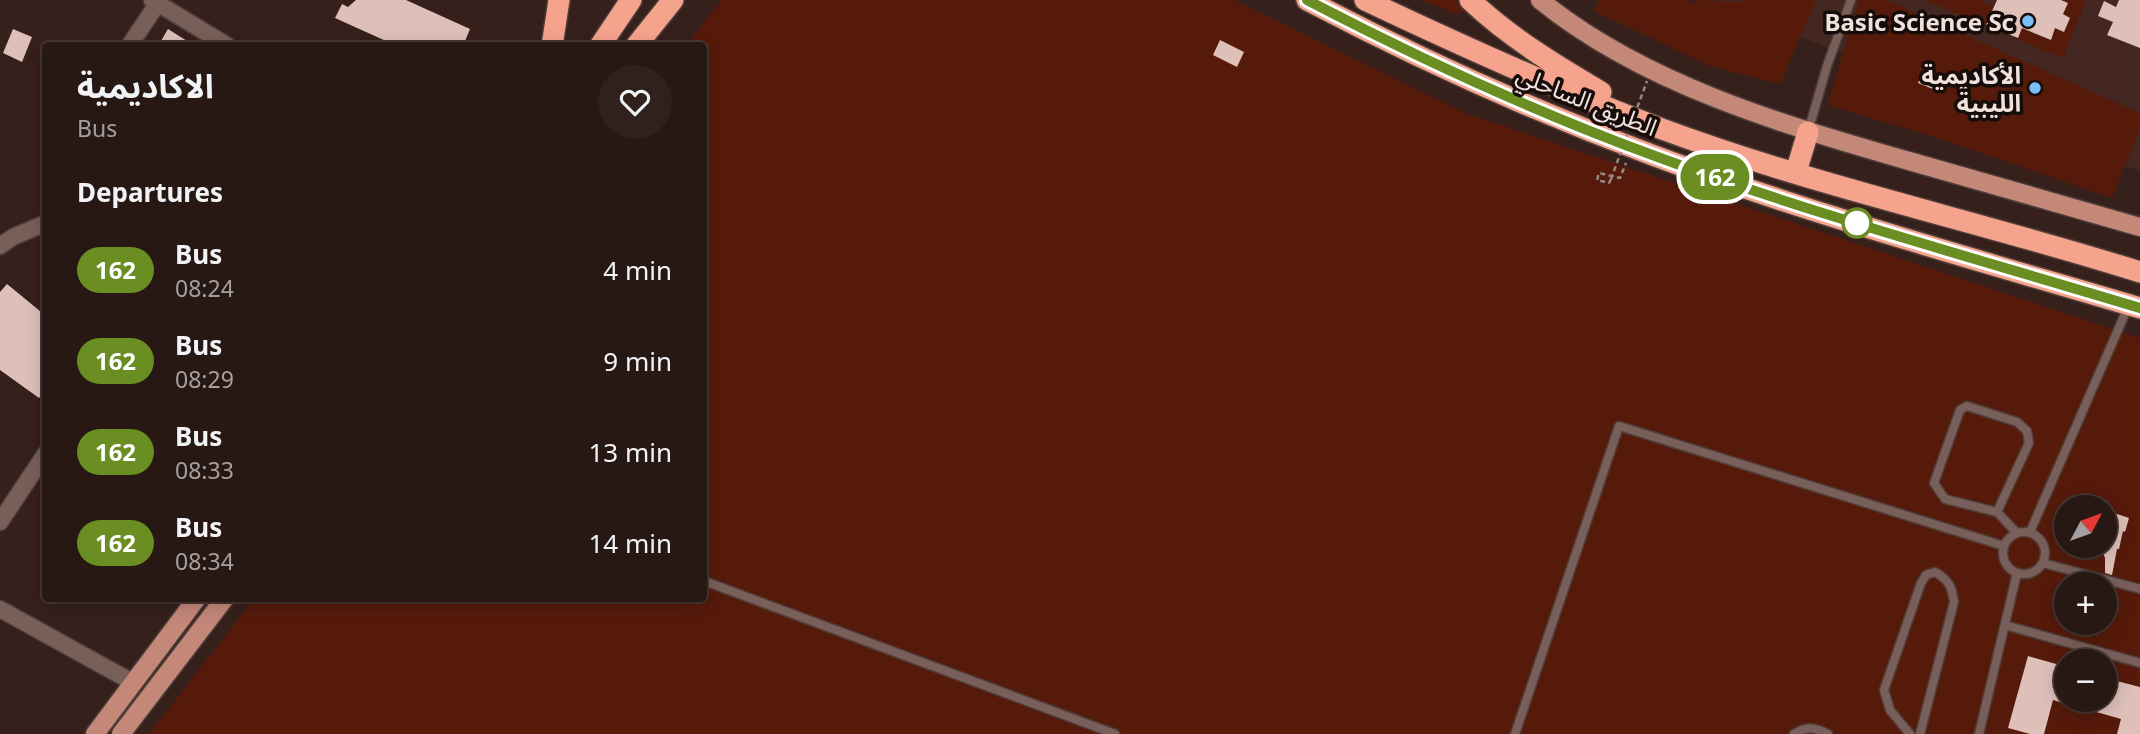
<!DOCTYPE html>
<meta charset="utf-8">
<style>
:root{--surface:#281814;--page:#30211d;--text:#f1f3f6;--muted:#a5a0a0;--line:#443734}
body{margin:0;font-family:"Noto Sans","Noto Sans Arabic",sans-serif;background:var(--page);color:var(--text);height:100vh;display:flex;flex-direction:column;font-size:26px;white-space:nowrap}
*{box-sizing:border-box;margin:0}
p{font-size:23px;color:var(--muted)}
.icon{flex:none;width:38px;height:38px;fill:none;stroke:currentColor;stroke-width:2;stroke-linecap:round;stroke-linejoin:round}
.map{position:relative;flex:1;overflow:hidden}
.details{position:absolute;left:42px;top:42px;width:665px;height:560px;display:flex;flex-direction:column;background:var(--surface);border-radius:7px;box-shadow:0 4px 18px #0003,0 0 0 2px var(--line)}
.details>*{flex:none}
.badge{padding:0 14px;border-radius:23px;font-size:24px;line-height:46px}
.needle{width:46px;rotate:49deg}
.fabs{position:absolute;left:2054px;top:495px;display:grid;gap:14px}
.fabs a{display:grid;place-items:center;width:63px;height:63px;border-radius:50%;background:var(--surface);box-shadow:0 4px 18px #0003,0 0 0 2px var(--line);font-size:35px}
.map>.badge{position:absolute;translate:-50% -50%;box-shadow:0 0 0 4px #fff}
h2{padding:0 35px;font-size:26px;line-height:63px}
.round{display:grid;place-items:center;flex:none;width:74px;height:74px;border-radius:37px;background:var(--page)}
.head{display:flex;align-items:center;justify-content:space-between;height:119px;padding:0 35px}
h1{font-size:33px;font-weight:700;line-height:52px}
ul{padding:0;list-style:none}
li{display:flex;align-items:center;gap:21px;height:91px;padding:0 35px}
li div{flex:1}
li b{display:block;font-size:26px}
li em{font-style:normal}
li .badge{min-width:77px;font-weight:700;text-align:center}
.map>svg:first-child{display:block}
.built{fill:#432720}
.green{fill:#561a0b;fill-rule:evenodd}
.building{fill:#dec0b9}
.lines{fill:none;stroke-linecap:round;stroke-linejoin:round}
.lane-casing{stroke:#4f3d39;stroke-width:11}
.street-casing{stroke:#4f3d39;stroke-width:19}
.primary-casing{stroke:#4f3d39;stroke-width:21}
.highway-casing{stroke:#4f3d39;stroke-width:24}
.path{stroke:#988681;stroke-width:2.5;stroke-dasharray:5 3.5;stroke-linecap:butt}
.lane{stroke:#795f59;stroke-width:8}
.street{stroke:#795f59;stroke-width:16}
.primary{stroke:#c48879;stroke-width:18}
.highway{stroke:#f6a38e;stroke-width:21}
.path-bridge{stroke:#988681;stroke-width:2.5;stroke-dasharray:5 3.5;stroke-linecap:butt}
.line-casing{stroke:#fff;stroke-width:16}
.line{stroke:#6b8e23;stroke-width:10}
.poi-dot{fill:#7abff8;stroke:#160d0a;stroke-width:2.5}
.stop-dot{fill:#fff;stroke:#6b8e23;stroke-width:3.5}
.labels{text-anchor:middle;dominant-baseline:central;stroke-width:7;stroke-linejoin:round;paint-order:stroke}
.poi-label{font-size:24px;font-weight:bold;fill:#f0e1dd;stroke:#160d0a;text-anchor:end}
.street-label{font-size:24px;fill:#f0e1dd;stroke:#160d0a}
</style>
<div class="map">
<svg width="2140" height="734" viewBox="0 0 2140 734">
<rect width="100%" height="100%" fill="#36201b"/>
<path class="built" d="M1708,0H2140V171L1918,83Z"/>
<path class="green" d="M722,0H1234L1465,113L2140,338V734H149L254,599L704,598V46L686,45ZM2067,508H2105V546H2067ZM2067,584H2105V623H2067ZM2067,662H2105V700H2067Z
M1420,0H1455L1466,11L1457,14Z
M1599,0H1686L1695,4L1698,0C1715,0 1736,4 1751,0H1816L1780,84L1710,66L1594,11Z
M1859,0H1886L2140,113V128L2112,198L1931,136L1827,105Z
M1924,0H1979L1994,6L1986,25Z
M2061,0H2086L2063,58L2013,38H2018L2022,28L2051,39L2055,28L2064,32L2070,18L2063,14L2067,2Z"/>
<path class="building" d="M356,0H406L470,29L463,46H397L335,18L342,4L348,7Z
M1997,0H2061L2068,3L2063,14L2070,18L2064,32L2055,28L2051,40L2022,28L2018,38L1986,25Z
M2119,0H2140V48L2107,35L2113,22L2098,16L2104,1L2116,7Z
M13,29L32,37L22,62L3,53Z
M168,29L195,46H158Z
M1220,40L1244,52L1237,67L1213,55Z
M1924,70L1948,79L1943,93L1918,83Z
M7,284L46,316V389L39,398L0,370V292Z
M2105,510L2129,518L2125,532L2123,531L2119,549H2117L2112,575L2105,573V558L2100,546H2105Z
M2028,656L2067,667V704L2053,700L2044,734H2030L2008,728Z
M2105,678L2140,687V734H2117L2121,719L2068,704V700H2105Z"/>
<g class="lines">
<defs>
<path id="lane" d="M1808,132L1827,66L1851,0
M1997,512L2029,443L2027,431L2017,422L1967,406L1960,410L1934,483L1945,499L1997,512L2017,533
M2003 553a21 21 0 1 1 42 0a21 21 0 1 1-42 0Z
M2030,532L2128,307
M2043,563L2140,589
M704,581L1115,734
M2005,625L2140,663
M1515,734L1619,426L2004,546
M1794,734C1807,726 1815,727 1828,734
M1910,734L1890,710L1884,690L1921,583L1926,575L1935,572C1949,580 1952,587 1954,602L1920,734
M1979,734L2017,573"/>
<path id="street" d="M152,0L228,46
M129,46L160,0
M0,246L13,237L46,223
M0,522L46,453
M0,609L134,683"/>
<path id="primary" d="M1540,0C1643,84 1784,125 1909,161C1986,183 2063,205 2140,227
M95,734L197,598
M121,734L225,598"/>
<path id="highway" d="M1307,0C1419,59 1536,112 1655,156C1813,215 1978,260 2140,308
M1365,0C1462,46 1561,91 1662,129C1818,187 1982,222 2140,272
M1470,0C1509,37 1555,65 1601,92
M552,46L559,0
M600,46L631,0
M636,46L673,0
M1796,172L1808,132"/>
</defs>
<use href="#lane" class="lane-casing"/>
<use href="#street" class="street-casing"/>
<use href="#primary" class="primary-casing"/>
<use href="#highway" class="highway-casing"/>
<path class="path" d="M1611,179L1609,183L1597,180L1599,173L1620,178L1626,163"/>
<use href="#lane" class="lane"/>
<use href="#street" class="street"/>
<use href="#primary" class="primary"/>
<use href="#highway" class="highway"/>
<path class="path-bridge" d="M1611,179L1647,81"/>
</g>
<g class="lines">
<defs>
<path id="line" d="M1307,0C1420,59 1535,112 1655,156C1814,215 1978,259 2140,308"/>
</defs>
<use href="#line" class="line-casing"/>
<use href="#line" class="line"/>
</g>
<g class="poi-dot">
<circle cx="2028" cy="21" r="7"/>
<circle cx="2035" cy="88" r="7"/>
</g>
<circle class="stop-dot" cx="1857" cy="223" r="14"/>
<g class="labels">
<g class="poi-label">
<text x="2014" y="21">Basic Science Sc</text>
<text x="2021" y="74">الأكاديمية<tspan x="2021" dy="28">الليبية</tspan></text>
</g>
<g class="street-label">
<text transform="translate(1587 100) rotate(22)">الطريق الساحلي</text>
</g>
</g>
</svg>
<div class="fabs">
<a><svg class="needle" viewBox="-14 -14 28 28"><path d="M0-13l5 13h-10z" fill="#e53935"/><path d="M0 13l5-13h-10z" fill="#a5a0a0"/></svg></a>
<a>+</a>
<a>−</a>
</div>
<b class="badge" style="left:1715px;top:177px;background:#6b8e23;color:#fff">162</b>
<section class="details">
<div class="head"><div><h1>الاكاديمية</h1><p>Bus</p></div><a class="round"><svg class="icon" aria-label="heart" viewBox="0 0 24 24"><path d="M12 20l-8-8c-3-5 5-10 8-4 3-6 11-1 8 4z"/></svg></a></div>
<h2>Departures</h2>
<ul>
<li><span class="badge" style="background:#6b8e23;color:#fff">162</span><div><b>Bus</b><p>08:24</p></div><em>4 min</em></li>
<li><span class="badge" style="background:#6b8e23;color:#fff">162</span><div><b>Bus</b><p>08:29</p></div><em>9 min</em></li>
<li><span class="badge" style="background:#6b8e23;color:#fff">162</span><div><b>Bus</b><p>08:33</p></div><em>13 min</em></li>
<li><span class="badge" style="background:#6b8e23;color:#fff">162</span><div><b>Bus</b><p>08:34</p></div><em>14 min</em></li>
</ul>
</section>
</div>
